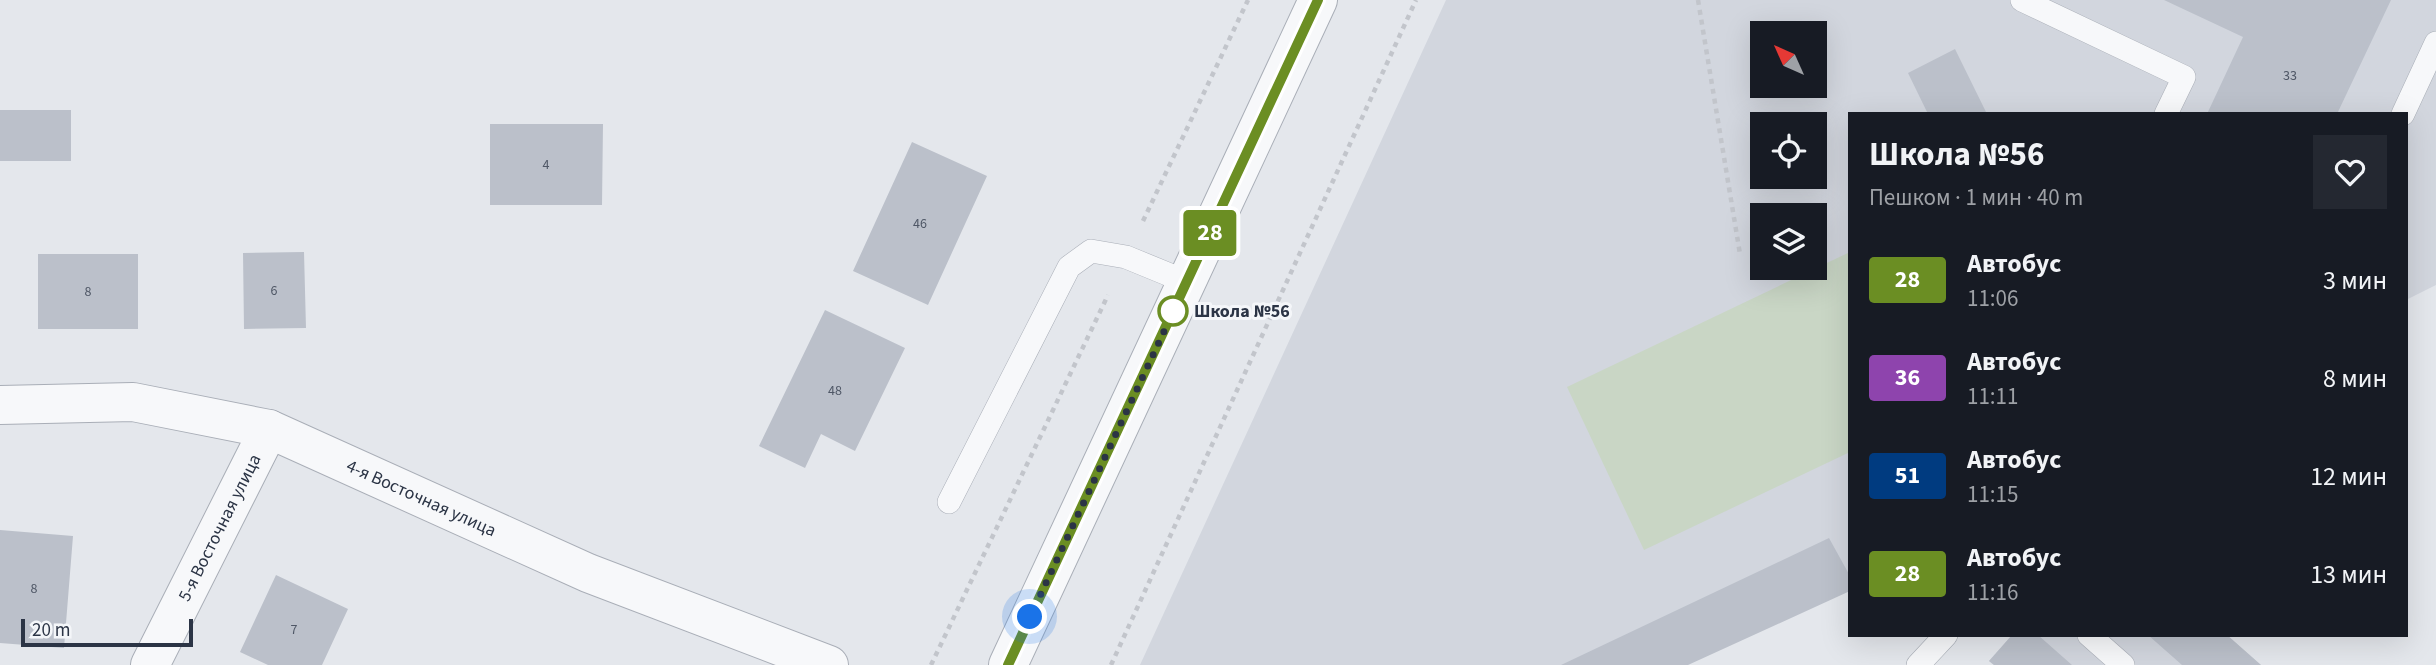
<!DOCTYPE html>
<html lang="ru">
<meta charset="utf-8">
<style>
:root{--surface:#171b24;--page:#242831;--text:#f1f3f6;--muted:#9ea1a6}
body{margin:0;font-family:"Source Sans 3",sans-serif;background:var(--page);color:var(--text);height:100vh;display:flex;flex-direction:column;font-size:26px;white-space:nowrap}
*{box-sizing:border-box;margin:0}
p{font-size:23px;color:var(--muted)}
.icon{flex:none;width:38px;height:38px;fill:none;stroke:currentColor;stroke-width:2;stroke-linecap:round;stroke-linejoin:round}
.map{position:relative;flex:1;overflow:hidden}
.side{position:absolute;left:1848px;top:112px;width:560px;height:525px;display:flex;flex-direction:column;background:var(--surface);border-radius:0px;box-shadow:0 7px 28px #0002}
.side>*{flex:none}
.badge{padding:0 14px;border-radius:5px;font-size:24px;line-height:46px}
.needle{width:46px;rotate:315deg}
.fabs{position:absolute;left:1750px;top:21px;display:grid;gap:14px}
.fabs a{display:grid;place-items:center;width:77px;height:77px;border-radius:0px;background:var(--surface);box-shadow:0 7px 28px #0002;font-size:35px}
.scale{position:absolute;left:21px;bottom:18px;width:172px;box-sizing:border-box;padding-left:7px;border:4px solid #2b3445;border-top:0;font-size:19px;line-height:24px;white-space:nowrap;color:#2b3445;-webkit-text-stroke:5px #f4f6f9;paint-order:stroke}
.you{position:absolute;width:35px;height:35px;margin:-18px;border:5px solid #fff;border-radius:50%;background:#1a73e8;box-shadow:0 0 0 10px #1a73e833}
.map>.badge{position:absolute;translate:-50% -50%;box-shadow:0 0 0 4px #fff}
.round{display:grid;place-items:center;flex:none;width:74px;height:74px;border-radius:0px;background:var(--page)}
.summary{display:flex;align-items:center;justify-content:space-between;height:119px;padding:0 21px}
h1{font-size:33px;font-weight:700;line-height:52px}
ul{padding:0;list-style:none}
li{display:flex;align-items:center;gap:21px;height:98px;padding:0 21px}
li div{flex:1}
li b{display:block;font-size:26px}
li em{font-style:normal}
li .badge{min-width:77px;font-weight:700;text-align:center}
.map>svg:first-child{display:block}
.built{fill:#d2d6de;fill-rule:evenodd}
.green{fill:#c9d6c5}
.building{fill:#bbc0ca}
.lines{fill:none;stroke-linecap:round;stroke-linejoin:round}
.service-casing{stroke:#a9aeb7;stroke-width:24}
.minor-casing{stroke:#a9aeb7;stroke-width:40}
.tertiary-casing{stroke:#a9aeb7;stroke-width:40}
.path{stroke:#c2c5cb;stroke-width:4.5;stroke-dasharray:5 5;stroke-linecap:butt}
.service{stroke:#f7f8fa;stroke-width:23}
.minor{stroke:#f7f8fa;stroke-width:38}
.tertiary{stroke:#f7f8fa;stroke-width:38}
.line-casing{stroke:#fff;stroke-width:16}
.line{stroke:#6b8e23;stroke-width:10}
.walk{stroke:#2b3445;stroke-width:7;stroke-dasharray:0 12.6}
.stop-dot{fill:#fff;stroke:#6b8e23;stroke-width:3.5}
.labels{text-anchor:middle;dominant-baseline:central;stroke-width:6;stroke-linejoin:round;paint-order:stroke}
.number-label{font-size:14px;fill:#4f5766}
.stop-label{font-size:18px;font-weight:bold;fill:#2b3445;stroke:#f4f6f9;text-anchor:start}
.street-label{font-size:18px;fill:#2b3445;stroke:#f4f6f9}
</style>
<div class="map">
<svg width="2436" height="665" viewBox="0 0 2436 665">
<rect width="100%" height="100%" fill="#e4e7ec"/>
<path class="built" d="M1446,0H2436V285L2406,300V114H1850V572L1661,665H1140ZM1762,33H1815V86H1762ZM1762,124H1815V177H1762ZM1762,215H1815V268H1762Z
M2012,635H2227L2261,665H1994L1989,661Z"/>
<path class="green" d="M1850,252V452L1644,550L1567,387Z"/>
<path class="building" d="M2164,0H2391L2337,114H2207L2243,37Z
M1955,49L1987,114H1928L1908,73Z
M0,110H71V161H0Z
M490,124H603L602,205H490Z
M912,142L987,176L928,305L853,271Z
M304,252L306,328L244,329L243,253Z
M38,254H138V329H38Z
M825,310L905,348L855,451L821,434L805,468L759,446Z
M0,530L73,536L64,648L0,643Z
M1829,538L1850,576V591L1688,665H1561Z
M276,575L348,609L322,665H268L240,652Z
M2012,635H2038L2072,665H1994L1989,661Z
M2148,635H2227L2261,665H2182Z"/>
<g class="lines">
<defs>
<path id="service" d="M2022,0L2184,77L2166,114
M2403,114L2436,43
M949,502L1069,267L1091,251L1126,257L1187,282
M2089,635L2123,665
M1918,665L1946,635"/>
<g id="minor">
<path id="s1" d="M0,405L133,402L269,429L588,573L829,665"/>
<path id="s2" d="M150,665L269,429"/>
</g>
<path id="tertiary" d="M1008,665L1318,0"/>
</defs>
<use href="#service" class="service-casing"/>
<use href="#minor" class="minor-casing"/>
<use href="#tertiary" class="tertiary-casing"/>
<path class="path" d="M1698,0L1740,254
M1143,221L1248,0
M931,665L1108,295
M1111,665L1416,0"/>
<use href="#service" class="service"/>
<use href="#minor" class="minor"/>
<use href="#tertiary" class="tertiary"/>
</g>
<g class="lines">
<defs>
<path id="line" d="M1008,665L1318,0"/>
</defs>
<use href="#line" class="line-casing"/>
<use href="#line" class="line"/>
<path class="walk" d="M1030,617L1176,306L1173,311"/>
</g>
<circle class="stop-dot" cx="1173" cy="311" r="14"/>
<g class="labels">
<g class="number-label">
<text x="2290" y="76">33</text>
<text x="546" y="165">4</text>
<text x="920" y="224">46</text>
<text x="274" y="291">6</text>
<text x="88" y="292">8</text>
<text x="835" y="391">48</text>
<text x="34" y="589">8</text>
<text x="294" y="630">7</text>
</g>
<g class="stop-label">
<text x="1194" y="311">Школа №56</text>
</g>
<g class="street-label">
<text stroke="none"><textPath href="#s1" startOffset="439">4-я Восточная улица</textPath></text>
<text stroke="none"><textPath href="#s2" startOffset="154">5-я Восточная улица</textPath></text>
</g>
</g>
</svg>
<div class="fabs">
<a><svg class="needle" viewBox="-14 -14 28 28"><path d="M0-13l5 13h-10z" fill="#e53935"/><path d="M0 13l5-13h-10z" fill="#9ea1a6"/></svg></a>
<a><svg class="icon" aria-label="locate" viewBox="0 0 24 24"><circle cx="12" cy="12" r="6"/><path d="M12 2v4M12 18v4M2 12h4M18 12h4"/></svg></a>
<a><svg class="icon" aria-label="layers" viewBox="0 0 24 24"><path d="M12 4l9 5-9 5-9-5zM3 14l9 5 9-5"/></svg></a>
</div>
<div class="scale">20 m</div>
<div class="you" style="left:1030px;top:617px"></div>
<b class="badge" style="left:1210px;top:233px;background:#6b8e23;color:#fff">28</b>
<section class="side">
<div class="summary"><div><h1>Школа №56</h1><p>Пешком · 1 мин · 40 m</p></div><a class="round"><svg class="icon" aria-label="heart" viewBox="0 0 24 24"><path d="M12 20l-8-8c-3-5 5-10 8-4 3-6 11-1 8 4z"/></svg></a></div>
<ul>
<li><span class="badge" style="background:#6b8e23;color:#fff">28</span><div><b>Автобус</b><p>11:06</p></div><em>3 мин</em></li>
<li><span class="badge" style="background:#8e44ad;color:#fff">36</span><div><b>Автобус</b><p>11:11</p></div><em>8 мин</em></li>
<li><span class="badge" style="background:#003b80;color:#fff">51</span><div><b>Автобус</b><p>11:15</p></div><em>12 мин</em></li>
<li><span class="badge" style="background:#6b8e23;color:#fff">28</span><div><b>Автобус</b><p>11:16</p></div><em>13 мин</em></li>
</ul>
</section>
</div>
